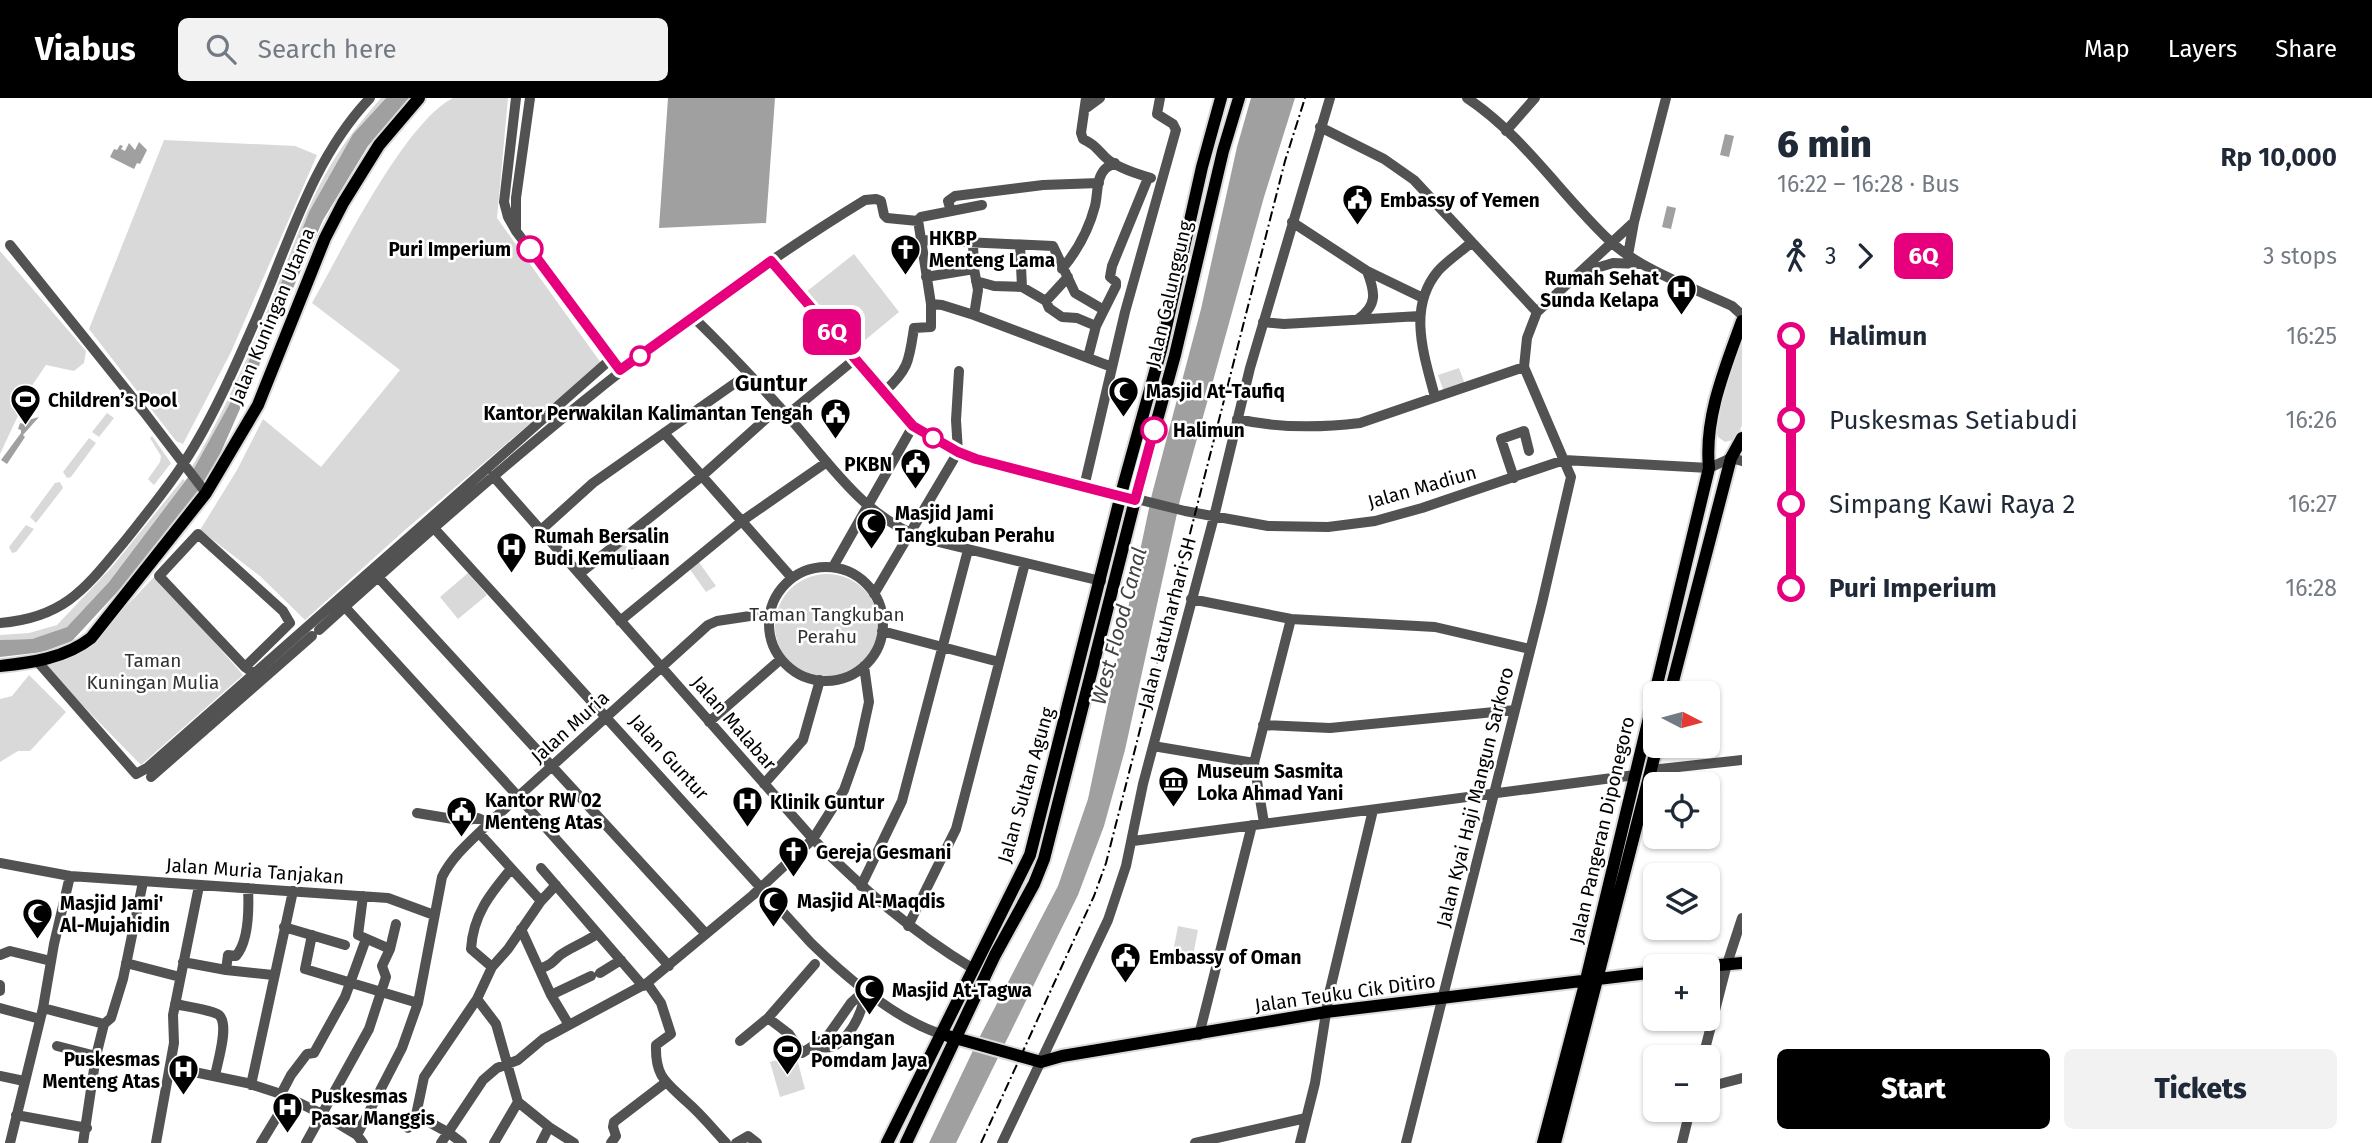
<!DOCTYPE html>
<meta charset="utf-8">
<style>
:root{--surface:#fff;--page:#f2f2f3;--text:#1f2937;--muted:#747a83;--accent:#000}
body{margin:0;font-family:"Fira Sans",sans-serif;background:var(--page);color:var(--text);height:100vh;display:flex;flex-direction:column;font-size:26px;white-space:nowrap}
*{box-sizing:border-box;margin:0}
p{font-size:23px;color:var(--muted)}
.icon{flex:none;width:38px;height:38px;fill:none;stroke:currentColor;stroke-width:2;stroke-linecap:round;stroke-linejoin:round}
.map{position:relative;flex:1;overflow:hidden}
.sheet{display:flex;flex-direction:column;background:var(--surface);width:630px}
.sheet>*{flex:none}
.badge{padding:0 14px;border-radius:10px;font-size:24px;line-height:46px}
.needle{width:46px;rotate:96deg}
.fabs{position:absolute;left:1643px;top:583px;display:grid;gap:14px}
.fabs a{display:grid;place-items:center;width:77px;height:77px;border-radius:10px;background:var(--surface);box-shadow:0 2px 5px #0004;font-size:35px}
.map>.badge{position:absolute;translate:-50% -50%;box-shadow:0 0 0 4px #fff}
.legs{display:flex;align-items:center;gap:10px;height:77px;padding:0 35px;font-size:23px}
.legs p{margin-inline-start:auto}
.summary{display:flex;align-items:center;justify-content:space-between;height:119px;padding:0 35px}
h1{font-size:38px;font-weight:800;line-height:52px}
.cta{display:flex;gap:14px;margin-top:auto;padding:14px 35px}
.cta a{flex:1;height:80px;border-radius:10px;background:var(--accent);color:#fff;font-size:28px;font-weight:800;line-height:80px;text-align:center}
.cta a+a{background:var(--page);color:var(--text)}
ul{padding:0 35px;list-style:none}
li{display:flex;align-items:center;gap:24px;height:84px;font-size:26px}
li i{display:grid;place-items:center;width:10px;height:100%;margin:0 9px;background:currentColor}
li i::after{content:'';width:18px;height:18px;margin:-9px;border:5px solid;border-radius:50%;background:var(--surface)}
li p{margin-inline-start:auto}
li:first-child i{background:linear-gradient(#0000 50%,currentColor 0)}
li:last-child i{background:linear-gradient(currentColor 50%,#0000 0)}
header{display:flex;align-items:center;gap:42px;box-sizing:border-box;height:98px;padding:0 35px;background:var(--accent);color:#fff}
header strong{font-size:33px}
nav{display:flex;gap:38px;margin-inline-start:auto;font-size:24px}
.search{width:490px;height:63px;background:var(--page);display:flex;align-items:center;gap:18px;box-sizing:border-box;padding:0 24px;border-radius:10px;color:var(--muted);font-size:26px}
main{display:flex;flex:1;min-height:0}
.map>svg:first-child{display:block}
.green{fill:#d9d9d9}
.water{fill:#a0a0a0}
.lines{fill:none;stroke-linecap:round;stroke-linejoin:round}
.major-casing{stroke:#dbdbdb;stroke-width:16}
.minor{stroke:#525252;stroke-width:10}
.major{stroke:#000;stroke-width:12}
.rail{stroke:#000;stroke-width:2;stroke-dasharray:10 3.5 2 3.5;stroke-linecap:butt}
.line-1-casing{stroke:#fff;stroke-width:16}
.line-1{stroke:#e6007e;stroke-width:10}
.stop-1-dot{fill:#fff;stroke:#e6007e;stroke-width:3.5}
.labels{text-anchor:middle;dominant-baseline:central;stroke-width:5;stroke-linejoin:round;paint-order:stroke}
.poi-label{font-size:19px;font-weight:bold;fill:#000;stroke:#fff;text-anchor:start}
.stop-label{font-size:19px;font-weight:bold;fill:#000;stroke:#fff;text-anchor:end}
.street-label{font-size:19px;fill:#000;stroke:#fff}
.park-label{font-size:19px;fill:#303030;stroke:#fff}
.water-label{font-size:21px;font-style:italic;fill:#414141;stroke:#fff}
.quarter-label{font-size:23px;font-weight:bold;fill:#000;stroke:#fff}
</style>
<header>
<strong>Viabus</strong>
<div class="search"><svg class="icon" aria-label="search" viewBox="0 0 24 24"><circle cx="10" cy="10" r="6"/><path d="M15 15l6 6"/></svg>Search here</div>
<nav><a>Map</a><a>Layers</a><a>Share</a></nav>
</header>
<main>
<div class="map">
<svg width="1742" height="1045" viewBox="0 0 1742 1045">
<rect width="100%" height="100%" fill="#fff"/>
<path class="green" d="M381,0H386L353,36L309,114L263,231L230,305L192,374L190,372C224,315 250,255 275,194C292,152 307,107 330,68C345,43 362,22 381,0Z
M453,0H508L497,120L601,265L405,432L305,522L260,478L200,432L237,372L263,321L321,369L400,272L312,205C341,154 404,25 453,0Z
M164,42L295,48L317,57L231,254L183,346L176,343L89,231Z
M0,153L86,253L84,265L74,273L46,267L33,286L0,356Z
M854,156L899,214L852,253L806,194Z
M1742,241V327L1736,341L1725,344L1718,339L1716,330L1739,243Z
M1459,270L1466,289L1445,297L1438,277Z
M107,315L114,320L99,339L92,334Z
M152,338L171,365L154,387L148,381L160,364L161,358L150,340Z
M89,340L96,345L71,379L67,380L63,374Z
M183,381L185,383L109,484L67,529L32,541L0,542V537L29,535L57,527L112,469Z
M60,384L63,390L36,425L30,419L55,385Z
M26,427L34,431L16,454L12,455L9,449Z
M624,446L640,465L632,472L616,453Z
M698,463L716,488L706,494L689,470Z
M468,475L487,497L458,521L440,499Z
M775 528a52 52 0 1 1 104 0a52 52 0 1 1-104 0Z
M156,477L243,577L141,667L45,569L72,559L96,540Z
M29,577L66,614L30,653H18L0,664V601L12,598Z
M1178,828L1198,832L1192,863L1172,859Z
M796,957L805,991L780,999L770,964Z"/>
<path class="water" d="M386,0H411L368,48L323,122L210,379L163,441L120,491L72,543L43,554L0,559V542L32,541L67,529L109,484L192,374L230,305L263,231L309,114L353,36Z
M668,0H775L766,125L659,130Z
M1251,0H1295L1264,99L1180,402L1125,652L1104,728L1078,797L956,1045H929L978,942L1058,788L1088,701L1152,396L1201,211L1237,49Z
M1725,36L1734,38L1729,59L1720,57Z
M139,44L147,52L140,66L137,65L134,71L110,59L114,51L117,52L120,47L123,48L121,51L125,53L129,45L135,52Z
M1667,108L1676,110L1671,131L1662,129Z
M39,319L23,337L25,339L7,366L1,362L21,335V332L18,331L20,325L24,326L28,322Z"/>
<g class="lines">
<defs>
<path id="major" d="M0,568C30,565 66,560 91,540L206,395L258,307L325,140L343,105L379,47L419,0
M1670,595L1731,360L1742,340
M1708,868L1742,865
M948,938L1041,964L1062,958L1326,914L1656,874
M887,1045L1030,757L1124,385L1161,252L1202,69L1221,0
M906,1045L995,857L1034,786L1044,761L1135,402L1175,257L1223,53L1239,0
M1543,1045L1586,882L1709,370C1704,320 1725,270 1742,223
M1555,1045L1657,648"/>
</defs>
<use href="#major" class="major-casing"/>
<path class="minor" d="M516,0L504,104L508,119L516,133L620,272
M1086,0L1081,35L1083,41C1095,47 1096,50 1105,59C1115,69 1137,76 1151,80
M1467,0C1523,37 1562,98 1610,143C1639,171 1696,191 1732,208L1742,217
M1085,11L1100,0
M1320,29L1384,61L1414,82L1537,214
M1506,33L1535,0
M951,113L948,103L955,98L1043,87L1099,85
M1292,124L1367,173L1423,200
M516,132V100L530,0
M921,142L1053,148L1075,195L1104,212
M973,145L974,171
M10,147L144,314L206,395
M1020,147L1022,189
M1628,157L1634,124L1666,0
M771,163L907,321L922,334L976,361L1185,413L1268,428L1328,429L1375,423L1422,410L1564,362L1709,370L1731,360L1742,363
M1062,171C1078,152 1089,131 1095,108C1098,96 1096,80 1105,71C1108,68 1111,67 1115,65
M1583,174L1613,165L1640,166
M926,179L974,171L978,192L974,217
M976,183L994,188L1022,189L1046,203L1049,210L1062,219L1077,220L1096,228
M1046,203L1068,179
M931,206L942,207L974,217L1112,269
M694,220C726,251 757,284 787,317C829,364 863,420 926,441L1101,483
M1358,221C1378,207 1375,194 1367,173
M1263,224L1284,226L1420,218
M1088,259L1096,228L1116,188V184L1110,179L1112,168L1148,80
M884,294C909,271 909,263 914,230L931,229V206L918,122L921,119L982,107
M1435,299C1424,257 1407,210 1438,173C1448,162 1462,153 1472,144
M787,317L855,261
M1237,321C1277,330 1319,330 1360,325L1524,269
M664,335L792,480
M493,378L813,741C862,790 912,834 972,870
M1514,380L1501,341L1524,333L1529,353
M1084,389L1125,214L1176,32L1173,26L1157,16L1160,0
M433,429L811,845C846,879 894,921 941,936
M541,432L593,385L748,276
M833,469L913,328
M769 526a57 57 0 1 1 114 0a57 57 0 1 1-114 0Z
M579,476L702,378L779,309
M378,479L706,836
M874,496L958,354L956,322L959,273
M1191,501L1291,521L1435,529L1530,551
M345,509L515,695L669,868
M620,523L742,423L827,364
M0,525C64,520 85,491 124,444C143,420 162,397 179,372C209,329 235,269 256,221C289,145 312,61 370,0
M319,532C491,377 667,223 865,102L876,101L881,103L884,117L887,120L918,123
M882,533L999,564
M37,563L136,676L147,670L611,261
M245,569L290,525L283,513L198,436L159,478L245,569L254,575
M709,624L781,561
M1263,627L1330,630L1515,612
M1153,648L1254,665
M1651,672L1742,662
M151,679L312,538
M764,686L803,642L820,582
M417,715L465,723L478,720L489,725
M1264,725L1254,665L1291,521
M479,735L541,803
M1133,743L1635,677
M0,765L70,778L388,800L434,817
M541,770L643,888
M861,788L902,703L968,452
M363,798L358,837L390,851
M908,828L956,731L1025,465
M284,829L345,847
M521,831L551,897L569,927
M312,837L305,871L418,905
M0,857L10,853L51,863
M183,864L226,872L273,877
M126,865L180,879
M492,869L471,851C473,817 490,796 511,771
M540,871C551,866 551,866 559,858C567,851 586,844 597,836
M226,872L228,857L236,858C249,843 249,810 248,790
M600,875L621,862
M647,885L661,905L671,936L656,947C655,979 666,984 687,1004C701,1016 713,1031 726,1045
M0,887V893
M551,897L591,878
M477,901L496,926L518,1004L549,1029L574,1045
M175,906C184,908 212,912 219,917C230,927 217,965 215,978
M0,910L40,921
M43,910L104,926
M768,920L789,936L802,955L827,939L851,905L865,892
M1199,937L1252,727
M740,943L768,920L815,866
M816,947C841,959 859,922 864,902L861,896
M57,948L96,958
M1703,959L1727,866L1742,820
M170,969L247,985L281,996L322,1016L357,1037L363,1045
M0,978L24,983
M251,987L293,793
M1708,989L1742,980
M281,996L291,977L307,956L314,955L345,899L366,841
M16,1017L87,1030
M408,1030L416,1017
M357,1037L402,950L418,905L442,779C453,757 472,742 489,725L708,527L717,523L770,515
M10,1045L43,910L54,846L70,778
M83,1045L96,958L104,926L111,920L123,881L143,784
M156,1045L174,945L173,917L199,788
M261,1045L289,999
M306,1045L369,931L386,879L382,868L390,851L396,826
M441,1045L483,982L497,970L518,962L543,941L647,885L753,797L813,741L844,692L859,650L869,604L864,568
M462,1045L449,1035L416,1017L424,979L477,901L492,869L508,851L541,803L556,787
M494,1045L518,1004
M541,1045L549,1029
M611,1045L616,1038L613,1029L614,1024L665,985
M736,1045L748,1038L757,1045
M1002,1045L1108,822L1126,768L1143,686L1214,419L1250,270L1330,0
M1195,1045L1306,1020
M1300,1045L1315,985L1329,896L1373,712
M1406,1045L1542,505L1571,379L1524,269L1527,240L1537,214L1634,124
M1682,1045L1690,1012"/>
<use href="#major" class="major"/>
<path class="rail" d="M981,1045L1094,798L1106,765L1285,63L1305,0"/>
</g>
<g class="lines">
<defs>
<path id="line-1" d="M530,151L620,272L771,163L913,328L958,354L976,361L1135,402L1154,332"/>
</defs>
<use href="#line-1" class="line-1-casing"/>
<use href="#line-1" class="line-1"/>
</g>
<defs>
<symbol id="civic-pin" viewBox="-11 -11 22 30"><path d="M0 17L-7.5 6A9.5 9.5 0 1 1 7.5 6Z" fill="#000" stroke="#fff"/><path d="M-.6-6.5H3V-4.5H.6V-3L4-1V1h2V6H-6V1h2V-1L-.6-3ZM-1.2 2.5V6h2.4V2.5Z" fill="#fff"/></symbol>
<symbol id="church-pin" viewBox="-11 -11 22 30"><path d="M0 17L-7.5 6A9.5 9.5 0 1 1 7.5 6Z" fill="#000" stroke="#fff"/><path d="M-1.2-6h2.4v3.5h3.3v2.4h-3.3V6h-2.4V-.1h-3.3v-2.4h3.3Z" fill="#fff"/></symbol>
<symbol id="hospital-pin" viewBox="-11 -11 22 30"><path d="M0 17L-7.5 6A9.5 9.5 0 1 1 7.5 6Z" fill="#000" stroke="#fff"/><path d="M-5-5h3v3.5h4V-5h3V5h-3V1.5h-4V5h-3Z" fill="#fff"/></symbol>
<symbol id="mosque-pin" viewBox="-11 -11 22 30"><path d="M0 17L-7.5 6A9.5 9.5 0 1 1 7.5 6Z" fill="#000" stroke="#fff"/><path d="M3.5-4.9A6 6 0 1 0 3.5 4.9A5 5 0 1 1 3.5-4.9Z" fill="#fff"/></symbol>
<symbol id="stadium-pin" viewBox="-11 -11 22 30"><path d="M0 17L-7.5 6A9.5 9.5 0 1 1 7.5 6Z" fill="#000" stroke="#fff"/><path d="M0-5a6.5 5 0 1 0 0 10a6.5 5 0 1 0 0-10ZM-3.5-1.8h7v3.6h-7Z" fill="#fff"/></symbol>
<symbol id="museum-pin" viewBox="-11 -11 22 30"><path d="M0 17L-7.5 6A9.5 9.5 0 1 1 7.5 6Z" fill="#000" stroke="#fff"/><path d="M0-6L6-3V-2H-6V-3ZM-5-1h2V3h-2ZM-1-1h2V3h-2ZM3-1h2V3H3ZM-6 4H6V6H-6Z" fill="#fff"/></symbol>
</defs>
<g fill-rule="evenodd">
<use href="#civic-pin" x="1340" y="84" width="35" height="47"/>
<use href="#church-pin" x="888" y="134" width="35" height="47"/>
<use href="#hospital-pin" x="1664" y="174" width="35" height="47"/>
<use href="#mosque-pin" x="1106" y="276" width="35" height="47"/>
<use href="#stadium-pin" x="8" y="284" width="35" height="47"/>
<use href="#civic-pin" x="818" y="298" width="35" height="47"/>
<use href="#civic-pin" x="898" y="348" width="35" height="47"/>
<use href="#mosque-pin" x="854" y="408" width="35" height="47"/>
<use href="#hospital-pin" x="494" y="432" width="35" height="47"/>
<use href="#museum-pin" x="1156" y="666" width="35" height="47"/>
<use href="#hospital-pin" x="730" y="686" width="35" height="47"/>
<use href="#civic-pin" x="444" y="696" width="35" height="47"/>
<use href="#church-pin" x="776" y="736" width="35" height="47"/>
<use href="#mosque-pin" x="756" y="786" width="35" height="47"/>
<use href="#mosque-pin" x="20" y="798" width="35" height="47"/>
<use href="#civic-pin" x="1108" y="842" width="35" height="47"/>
<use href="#mosque-pin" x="852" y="874" width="35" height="47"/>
<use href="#stadium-pin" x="770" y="934" width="35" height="47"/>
<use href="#hospital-pin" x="166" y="954" width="35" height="47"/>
<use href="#hospital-pin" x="270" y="992" width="35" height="47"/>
</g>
<g class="stop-1-dot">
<circle cx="530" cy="151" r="12"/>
<circle cx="640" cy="258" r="9"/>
<circle cx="1154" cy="332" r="12"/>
<circle cx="933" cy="340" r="9"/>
</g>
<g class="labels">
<g class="poi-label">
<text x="1380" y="102">Embassy of Yemen</text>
<text x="929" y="140">HKBP<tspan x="929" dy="22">Menteng Lama</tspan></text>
<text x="1659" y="180" text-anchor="end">Rumah Sehat<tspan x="1659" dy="22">Sunda Kelapa</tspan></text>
<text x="1146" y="293">Masjid At-Taufiq</text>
<text x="48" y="302">Children’s Pool</text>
<text x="813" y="315" text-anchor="end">Kantor Perwakilan Kalimantan Tengah</text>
<text x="892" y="366" text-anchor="end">PKBN</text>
<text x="895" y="415">Masjid Jami<tspan x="895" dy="22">Tangkuban Perahu</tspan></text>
<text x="534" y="438">Rumah Bersalin<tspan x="534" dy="22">Budi Kemuliaan</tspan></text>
<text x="1197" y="673">Museum Sasmita<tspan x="1197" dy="22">Loka Ahmad Yani</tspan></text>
<text x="485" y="702">Kantor RW 02<tspan x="485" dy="22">Menteng Atas</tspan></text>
<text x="770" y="704">Klinik Guntur</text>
<text x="816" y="754">Gereja Gesmani</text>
<text x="797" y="803">Masjid Al-Maqdis</text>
<text x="60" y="805">Masjid Jami'<tspan x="60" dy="22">Al-Mujahidin</tspan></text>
<text x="1149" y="859">Embassy of Oman</text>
<text x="892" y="892">Masjid At-Tagwa</text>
<text x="811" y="940">Lapangan<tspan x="811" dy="22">Pomdam Jaya</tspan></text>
<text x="160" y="961" text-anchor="end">Puskesmas<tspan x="160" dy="22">Menteng Atas</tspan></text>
<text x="311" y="998">Puskesmas<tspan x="311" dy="22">Pasar Manggis</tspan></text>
</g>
<g class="stop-label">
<text x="511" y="151">Puri Imperium</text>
<text x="1173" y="332" text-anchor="start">Halimun</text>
</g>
<g class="street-label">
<text transform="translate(1169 196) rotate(-77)">Jalan Galunggung</text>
<text transform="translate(272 218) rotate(-67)">Jalan Kuningan Utama</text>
<text transform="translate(1422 389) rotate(-16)">Jalan Madiun</text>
<text transform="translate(1167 525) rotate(-75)">Jalan Latuharhari SH</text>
<text transform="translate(734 625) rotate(49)">Jalan Malabar</text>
<text transform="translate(570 629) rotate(-42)">Jalan Muria</text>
<text transform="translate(669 659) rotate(48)">Jalan Guntur</text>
<text transform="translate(1026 687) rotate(-74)">Jalan Sultan Agung</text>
<text transform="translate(1475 699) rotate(-76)">Jalan Kyai Haji Mangun Sarkoro</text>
<text transform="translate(1602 732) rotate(-77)">Jalan Pangeran Diponegoro</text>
<text transform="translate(255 773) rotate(4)">Jalan Muria Tanjakan</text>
<text transform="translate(1345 895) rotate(-8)">Jalan Teuku Cik Ditiro</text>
</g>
<g class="park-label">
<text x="827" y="516">Taman Tangkuban<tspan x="827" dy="22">Perahu</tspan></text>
<text x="153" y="562">Taman<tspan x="153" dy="22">Kuningan Mulia</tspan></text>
</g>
<g class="water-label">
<text transform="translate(1119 528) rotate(-75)">West Flood Canal</text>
</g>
<g class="quarter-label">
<text x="771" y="285">Guntur</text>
</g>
</g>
</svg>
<div class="fabs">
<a><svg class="needle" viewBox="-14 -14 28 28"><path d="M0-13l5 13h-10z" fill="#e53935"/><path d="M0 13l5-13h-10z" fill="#747a83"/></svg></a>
<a><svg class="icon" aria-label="locate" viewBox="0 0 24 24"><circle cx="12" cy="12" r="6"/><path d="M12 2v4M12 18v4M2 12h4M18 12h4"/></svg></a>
<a><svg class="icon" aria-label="layers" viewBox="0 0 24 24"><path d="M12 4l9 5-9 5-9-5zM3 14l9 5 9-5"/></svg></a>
<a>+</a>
<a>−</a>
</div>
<b class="badge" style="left:832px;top:234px;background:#e6007e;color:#fff">6Q</b>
</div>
<section class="sheet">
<div class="summary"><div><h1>6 min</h1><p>16:22 – 16:28 · Bus</p></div><b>Rp 10,000</b></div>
<div class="legs"><svg class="icon" aria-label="walk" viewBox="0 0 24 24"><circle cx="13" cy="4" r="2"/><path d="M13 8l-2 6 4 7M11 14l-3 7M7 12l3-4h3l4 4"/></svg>3<svg class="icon" aria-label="forward" viewBox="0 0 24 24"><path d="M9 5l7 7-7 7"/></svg><b class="badge" style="background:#e6007e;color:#fff">6Q</b><p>3 stops</p></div>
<ul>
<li><i style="color:#e6007e"></i><b>Halimun</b><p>16:25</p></li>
<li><i style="color:#e6007e"></i><span>Puskesmas Setiabudi</span><p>16:26</p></li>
<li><i style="color:#e6007e"></i><span>Simpang Kawi Raya 2</span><p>16:27</p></li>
<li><i style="color:#e6007e"></i><b>Puri Imperium</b><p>16:28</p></li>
</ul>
<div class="cta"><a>Start</a><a>Tickets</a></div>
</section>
</main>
